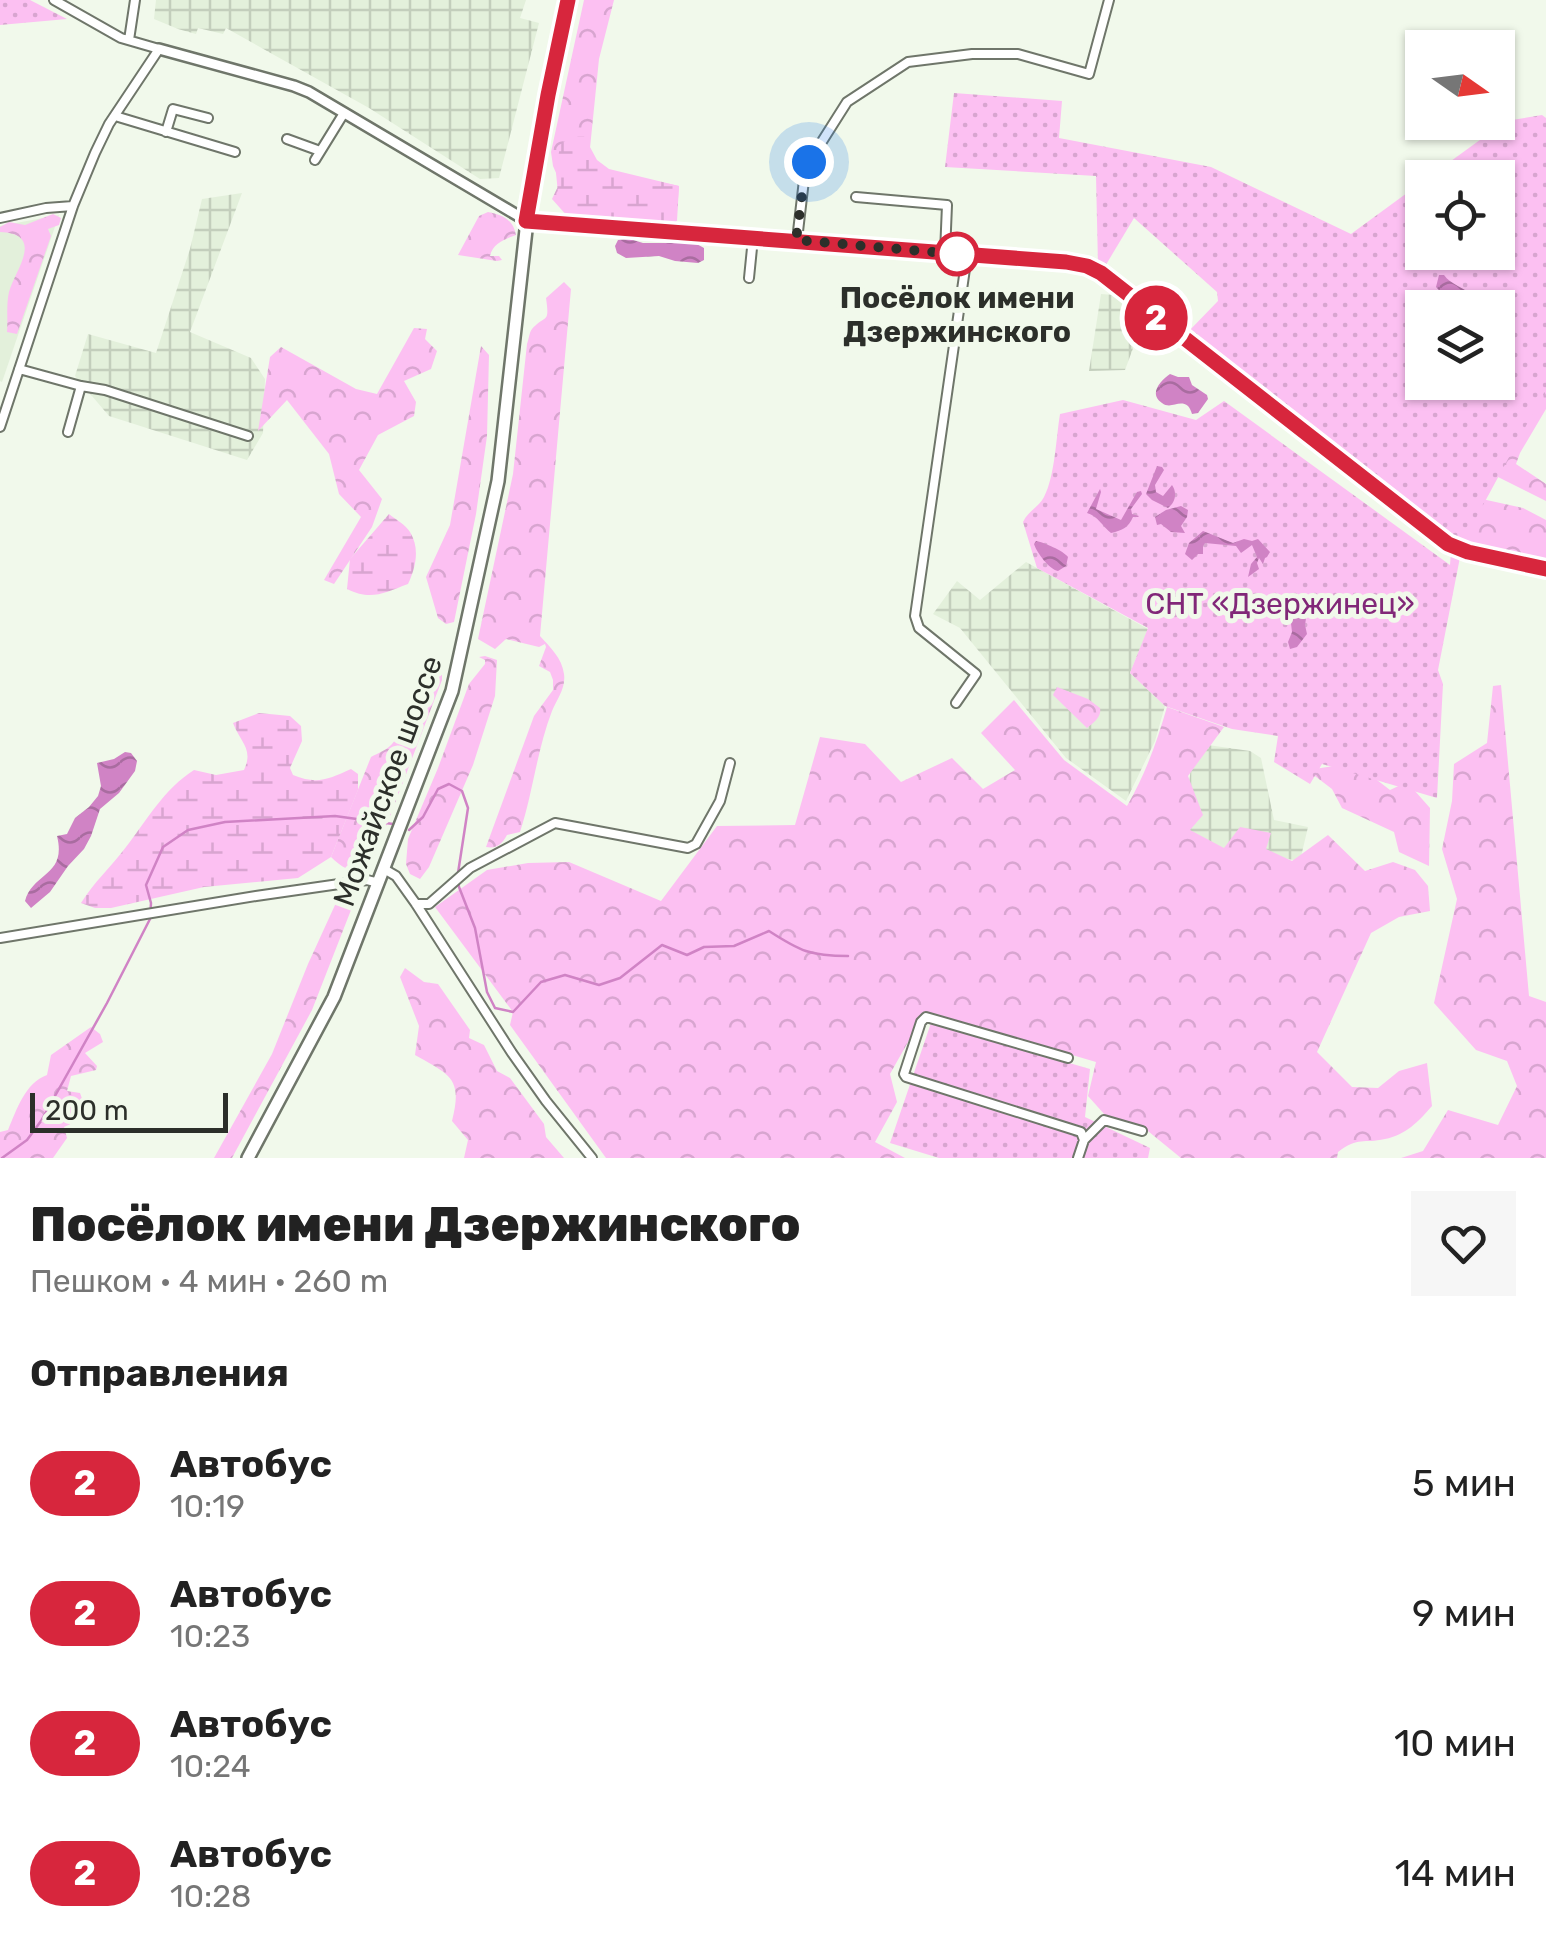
<!DOCTYPE html>
<html lang="ru">
<meta charset="utf-8">
<style>
:root{--surface:#fff;--page:#f6f6f6;--text:#222;--muted:#767676}
body{margin:0;font-family:Rubik,sans-serif;background:var(--page);color:var(--text);height:100vh;display:flex;flex-direction:column;font-size:38px;white-space:nowrap}
*{box-sizing:border-box;margin:0}
p{font-size:32px;color:var(--muted)}
.icon{flex:none;width:55px;height:55px;fill:none;stroke:currentColor;stroke-width:2;stroke-linecap:round;stroke-linejoin:round}
.map{position:relative;height:1158px;overflow:hidden}
.side{display:flex;flex-direction:column;background:var(--surface);flex:1}
.side>*{flex:none}
.badge{padding:0 20px;border-radius:32px;font-size:35px;line-height:65px}
.needle{width:65px;rotate:104deg}
.controls{position:absolute;left:1405px;top:30px;display:grid;gap:20px}
.controls a{display:grid;place-items:center;width:110px;height:110px;border-radius:0px;background:var(--surface);box-shadow:0 2px 8px #0004;font-size:50px}
.scale{position:absolute;left:30px;bottom:25px;width:198px;box-sizing:border-box;padding-left:10px;border:5px solid #2c2f2a;border-top:0;font-size:28px;line-height:35px;white-space:nowrap;color:#2c2f2a;-webkit-text-stroke:8px #f1f9eb;paint-order:stroke}
.you{position:absolute;width:50px;height:50px;margin:-25px;border:8px solid #fff;border-radius:50%;background:#1a73e8;box-shadow:0 0 0 15px #1a73e833}
.map>.badge{position:absolute;translate:-50% -50%;box-shadow:0 0 0 5px #fff}
h2{padding:0 30px;font-size:38px;line-height:90px}
.round{display:grid;place-items:center;flex:none;width:105px;height:105px;border-radius:0px;background:var(--page)}
.head{display:flex;align-items:center;justify-content:space-between;height:170px;padding:0 30px}
h1{font-size:48px;font-weight:800;line-height:75px}
ul{padding:0;list-style:none}
li{display:flex;align-items:center;gap:30px;height:130px;padding:0 30px}
li div{flex:1}
li b{display:block;font-size:38px}
li em{font-style:normal}
li .badge{min-width:110px;font-weight:700;text-align:center}
.map>svg:first-child{display:block}
.built{fill:#e3f0db}
.industrial{fill:url(#industrial-grid)}
.forest{fill:url(#forest-crowns)}
.wetland{fill:url(#wetland-marsh)}
.park{fill:url(#park-dots);fill-rule:evenodd}
.water{fill:url(#water-waves)}
.lines{fill:none;stroke-linecap:round;stroke-linejoin:round}
.stream{stroke:#d083c5;stroke-width:2.5}
.minor-casing{stroke:#6f766a;stroke-width:12}
.tertiary-casing{stroke:#6f766a;stroke-width:14}
.primary-casing{stroke:#6f766a;stroke-width:16}
.minor{stroke:#fff;stroke-width:8}
.tertiary{stroke:#fff;stroke-width:9}
.primary{stroke:#fff;stroke-width:11}
.line-casing{stroke:#fff;stroke-width:22}
.line{stroke:#d7263d;stroke-width:15}
.walk{stroke:#2c2f2a;stroke-width:10;stroke-dasharray:0 18}
.stop-dot{fill:#fff;stroke:#d7263d;stroke-width:5}
.labels{text-anchor:middle;dominant-baseline:central;stroke-width:10;stroke-linejoin:round;paint-order:stroke}
.stop-label{font-size:30px;font-weight:bold;fill:#2c2f2a;stroke:#f1f9eb}
.park-label{font-size:30px;fill:#812778;stroke:#f1f9eb}
.street-label{font-size:30px;fill:#2c2f2a;stroke:#f1f9eb}
</style>
<div class="map">
<svg width="1546" height="1158" viewBox="0 0 1546 1158">
<defs>
<pattern id="industrial-grid" width="8" height="8" patternUnits="userSpaceOnUse" patternTransform="scale(2.5)"><rect width="8" height="8" fill="#e3f0db"/><path d="M0 4h8M4 0v8" fill="none" stroke="#c3cebc"/></pattern>
<pattern id="forest-crowns" width="20" height="18" patternUnits="userSpaceOnUse" patternTransform="scale(2.5)"><rect width="20" height="18" fill="#fcc0f2"/><path d="M2 6a3 3 0 1 1 6 0M12 15a3 3 0 1 1 6 0" fill="none" stroke="#d8a5d0"/></pattern>
<pattern id="wetland-marsh" width="20" height="14" patternUnits="userSpaceOnUse" patternTransform="scale(2.5)"><rect width="20" height="14" fill="#fcc0f2"/><path d="M1 5h8M5 5V1M11 12h8M15 12V8" fill="none" stroke="#d8a5d0"/></pattern>
<pattern id="park-dots" width="8" height="8" patternUnits="userSpaceOnUse" patternTransform="scale(2.5)"><rect width="8" height="8" fill="#fcc0f2"/><path d="M2 2h.1M6 6h.1" fill="none" stroke="#d8a5d0" stroke-width="1.8" stroke-linecap="round"/></pattern>
<pattern id="water-waves" width="16" height="10" patternUnits="userSpaceOnUse" patternTransform="scale(2.5)"><rect width="16" height="10" fill="#d083c5"/><path d="M0 5q4-4 8 0t8 0" fill="none" stroke="#a96ca0"/></pattern>
</defs>
<rect width="100%" height="100%" fill="#f1f9eb"/>
<path class="built" d="M59,215L2,382L0,381V226Z"/>
<path class="industrial" d="M156,0H526L520,18L539,23L499,178L480,179L369,108L226,28L223,34L198,28L196,34L178,29L154,19Z
M242,193L190,332L251,358L265,379L263,433L247,460L109,416L75,376L88,334L156,353L190,249L202,199Z
M1101,294L1114,295L1145,316L1125,370L1089,371Z
M1026,562L1148,629L1130,673L1165,706L1155,741L1126,801L1066,758L960,628L933,614L957,581L980,600Z
M1194,743L1250,751L1261,758L1274,820L1308,827L1300,861L1182,841Z"/>
<path class="forest" d="M584,0H614L599,59L590,148L599,169L679,186L676,224L568,217L552,199L560,182L553,166L551,152Z
M488,212C502,215 513,219 516,235C505,239 493,243 490,256H499L502,260L497,261L458,255L479,216Z
M53,214L61,218L59,225L48,229L51,236L17,334L7,332C8,320 6,304 9,292C15,270 46,234 0,232V227L9,222L25,225Z
M564,282L571,289L540,636C550,647 562,658 564,674C566,688 557,699 552,711C537,750 533,792 520,832L507,835C502,844 497,849 486,847L534,716L553,690V680L550,672L539,666L546,647L545,644L539,647L506,639L495,649L478,639L513,474L527,344C529,339 529,333 532,329C545,314 550,325 546,298Z
M414,328L427,329L425,339L437,351L431,369L404,381L416,402L414,416L378,435L359,470L382,499L372,527L334,584L324,580L361,517L339,494L329,454L287,400L258,431L270,357L281,347L356,389L377,394Z
M481,346L489,355L487,436L476,514L454,622L446,624L438,618L426,577L450,525Z
M1546,369V409L1520,453L1516,464L1546,484V501L1494,475Z
M1482,499L1523,508L1546,520V559H1527L1459,543Z
M485,656L497,660L495,696L473,765L429,867L420,879L410,874L406,864L408,839L438,768L469,684L485,664V660L479,657Z
M433,661L442,666V680L371,866L364,872C350,872 341,867 331,857L371,757C378,753 387,750 392,744C412,720 414,686 433,661Z
M1501,685L1529,996L1546,1002V1158H1401L1423,1151L1448,1110L1498,1125L1517,1086L1507,1061L1476,1050L1434,1003L1457,899L1442,849L1452,801L1454,764L1487,743L1493,686Z
M1057,687L1088,699L1100,708C1102,717 1093,723 1087,728L1053,695Z
M1014,700L1064,760L1127,806C1145,775 1157,742 1167,707L1224,727L1188,776L1203,815L1190,830L1224,848L1240,827L1271,833L1266,849L1292,861L1328,835L1365,871L1393,862L1415,870L1428,886L1430,911L1399,917L1371,933L1317,1052L1352,1087L1378,1088L1399,1071L1427,1063L1432,1106C1419,1121 1406,1135 1385,1139C1363,1144 1359,1136 1338,1152L1337,1158H1181L1143,1127L1105,1115L1088,1096L1096,1062L925,1012L890,1074L897,1102L875,1142L905,1158H606L510,1025L513,1012L435,907L487,870L528,863L569,862L661,901L717,826L795,825L820,737L865,744L901,782L952,758L983,789L1015,770L981,733Z
M1355,763L1390,790L1407,782L1430,808L1429,866L1399,852L1394,832L1342,808L1332,789L1307,770Z
M340,901L347,902L351,910L312,1010L232,1158H214L272,1054L308,964L335,905Z
M405,968L424,982L438,984L470,1030L469,1038L484,1045L497,1071L510,1078L544,1124L546,1137L564,1158H464L468,1140L452,1121C463,1078 450,1075 415,1055L419,1026L400,977Z
M91,1027L100,1034L103,1042L85,1053L97,1066L96,1070L71,1076L67,1091L80,1093L84,1104L71,1112L75,1122L64,1127L67,1138L53,1158H0V1132L8,1130C17,1109 25,1083 47,1075L51,1055Z"/>
<path class="wetland" d="M573,136H584L597,160L609,169L679,186L677,221L572,217L559,203L556,173L560,145Z
M389,514C395,519 406,525 410,532C420,548 416,567 408,584C384,593 371,601 347,589L350,559Z
M259,713L290,716L301,726L302,741L290,768L293,775C317,785 329,779 351,769L358,774V790L331,857L298,878L204,887L111,908H95L81,903C94,882 111,867 126,847C147,820 164,789 194,770L216,775L244,770C254,749 240,742 233,723Z"/>
<path class="park" d="M0,0H30L67,19L0,25Z
M954,93L1062,101L1059,138L1211,167L1351,234L1422,182V252H1498V178L1429,177L1506,121L1542,115L1546,118V389L1463,542L1438,670L1443,684L1437,798L1322,764L1310,784L1274,762L1278,736L1232,729L1165,706L1130,673L1148,628L1037,568L1023,522C1028,511 1039,507 1044,497C1055,476 1056,438 1060,414L1123,400L1196,420L1224,401L1450,565L1452,540L1186,334L1218,301L1217,292L1134,218L1104,268L1098,265L1096,176L945,167ZM1422,308H1498V382H1422Z
M931,1023L1090,1069L1085,1117L1150,1148L1148,1158H939L890,1143Z"/>
<path class="water" d="M630,239L643,243H695L704,248V260L698,263L675,261L659,256L626,258L617,253L615,246L618,240Z
M1439,275H1444C1450,284 1465,288 1473,296L1484,295L1487,306H1494L1455,307L1436,287Z
M1170,374L1178,377H1189L1192,385L1207,395L1208,399L1198,413L1192,414C1191,411 1190,408 1188,406C1179,399 1171,410 1162,403C1148,394 1161,380 1170,374Z
M1157,466L1162,467L1164,470L1155,485L1156,492L1163,496L1172,485C1177,492 1176,502 1168,508L1152,500L1146,494Z
M1100,489L1101,492L1096,509L1121,520L1137,492L1141,491L1142,494L1131,509L1132,514L1139,516L1138,517H1133C1128,528 1123,530 1111,533C1103,527 1098,516 1087,513Z
M1181,506L1188,510L1187,517L1181,526L1185,533L1171,532L1161,524L1157,525L1155,517L1166,510Z
M1203,531L1233,543L1244,539L1252,541L1258,539L1270,552L1267,557L1265,558L1263,564L1259,558L1257,563L1259,569L1248,577L1251,564L1257,557L1252,545L1241,553L1236,546L1205,543L1203,546V554H1198L1192,560L1185,554L1189,543Z
M1036,541C1043,542 1064,551 1068,557L1066,566L1058,571C1049,569 1037,553 1034,544Z
M1309,602L1315,604L1317,610L1307,612L1305,625L1307,634L1297,647L1290,649L1288,642L1292,632L1290,615L1302,604Z
M125,752L131,753L137,761L135,771L119,793L100,809L91,836L84,849L68,866L50,892L31,908L25,901C33,872 67,876 57,836L67,834L75,818L89,807L98,796L101,786L97,763L114,759Z"/>
<g class="lines">
<path class="stream" d="M409,830L423,817L438,789L449,784L462,791L468,808L458,873
M458,881L459,887L475,928L487,992L495,1008L513,1012L541,982L565,975L599,985L620,978L662,945L687,955L704,947L734,946L769,931C800,951 810,956 848,956
M2,1158L27,1140L41,1121L107,1003L150,919L151,903L146,885L163,847L188,830L225,822L335,816L393,824"/>
<defs>
<path id="minor" d="M129,40L135,0
M115,116L235,152
M166,132L173,109L208,118
M287,139L320,151
M315,160L344,113
M856,197L947,205L945,253
M0,218L46,208L73,206
M797,240L804,180L809,162L847,102L908,62L972,54H1018L1089,74L1109,0
M749,278L753,238
M19,369L81,386L105,390L248,436
M0,427L73,206L95,153L109,124L159,49L121,38L54,0
M68,432L81,386
M956,703L976,674L919,628L915,616L967,255L1070,262L1098,271L1448,544L1468,552L1546,569
M384,869L396,876L416,904L512,1053L546,1101L592,1158
M416,904H429L470,868L555,823L688,848L696,844L720,801L730,763
M0,938L256,896L367,880L379,883
M1068,1058L926,1017L921,1022L904,1074L906,1077L1081,1132L1084,1140L1078,1158
M1084,1140L1104,1120L1142,1131"/>
<path id="tertiary" d="M159,49L294,86L309,92L527,221L967,255"/>
<path id="primary" d="M248,1158L334,997L452,691L498,481L527,221L554,63L568,0"/>
</defs>
<use href="#minor" class="minor-casing"/>
<use href="#tertiary" class="tertiary-casing"/>
<use href="#primary" class="primary-casing"/>
<use href="#minor" class="minor"/>
<use href="#tertiary" class="tertiary"/>
<use href="#primary" class="primary"/>
</g>
<g class="lines">
<defs>
<path id="line" d="M568,0L548,95L526,221L1066,262L1087,266L1101,273L1448,544L1468,552L1546,569"/>
</defs>
<use href="#line" class="line-casing"/>
<use href="#line" class="line"/>
<path class="walk" d="M809,162L804,180L796,240L967,255L957,254"/>
</g>
<circle class="stop-dot" cx="957" cy="254" r="20"/>
<g class="labels">
<g class="stop-label">
<text x="957" y="298">Посёлок имени<tspan x="957" dy="34">Дзержинского</tspan></text>
</g>
<g class="park-label">
<text x="1280" y="604">СНТ «Дзержинец»</text>
</g>
<g class="street-label">
<text transform="translate(388 781) rotate(-70)">Можайское шоссе</text>
</g>
</g>
</svg>
<div class="controls">
<a><svg class="needle" viewBox="-14 -14 28 28"><path d="M0-13l5 13h-10z" fill="#e53935"/><path d="M0 13l5-13h-10z" fill="#767676"/></svg></a>
<a><svg class="icon" aria-label="locate" viewBox="0 0 24 24"><circle cx="12" cy="12" r="6"/><path d="M12 2v4M12 18v4M2 12h4M18 12h4"/></svg></a>
<a><svg class="icon" aria-label="layers" viewBox="0 0 24 24"><path d="M12 4l9 5-9 5-9-5zM3 14l9 5 9-5"/></svg></a>
</div>
<div class="scale">200 m</div>
<div class="you" style="left:809px;top:162px"></div>
<b class="badge" style="left:1156px;top:318px;background:#d7263d;color:#fff">2</b>
</div>
<section class="side">
<div class="head"><div><h1>Посёлок имени Дзержинского</h1><p>Пешком · 4 мин · 260 m</p></div><a class="round"><svg class="icon" aria-label="heart" viewBox="0 0 24 24"><path d="M12 20l-8-8c-3-5 5-10 8-4 3-6 11-1 8 4z"/></svg></a></div>
<h2>Отправления</h2>
<ul>
<li><span class="badge" style="background:#d7263d;color:#fff">2</span><div><b>Автобус</b><p>10:19</p></div><em>5 мин</em></li>
<li><span class="badge" style="background:#d7263d;color:#fff">2</span><div><b>Автобус</b><p>10:23</p></div><em>9 мин</em></li>
<li><span class="badge" style="background:#d7263d;color:#fff">2</span><div><b>Автобус</b><p>10:24</p></div><em>10 мин</em></li>
<li><span class="badge" style="background:#d7263d;color:#fff">2</span><div><b>Автобус</b><p>10:28</p></div><em>14 мин</em></li>
</ul>
</section>
